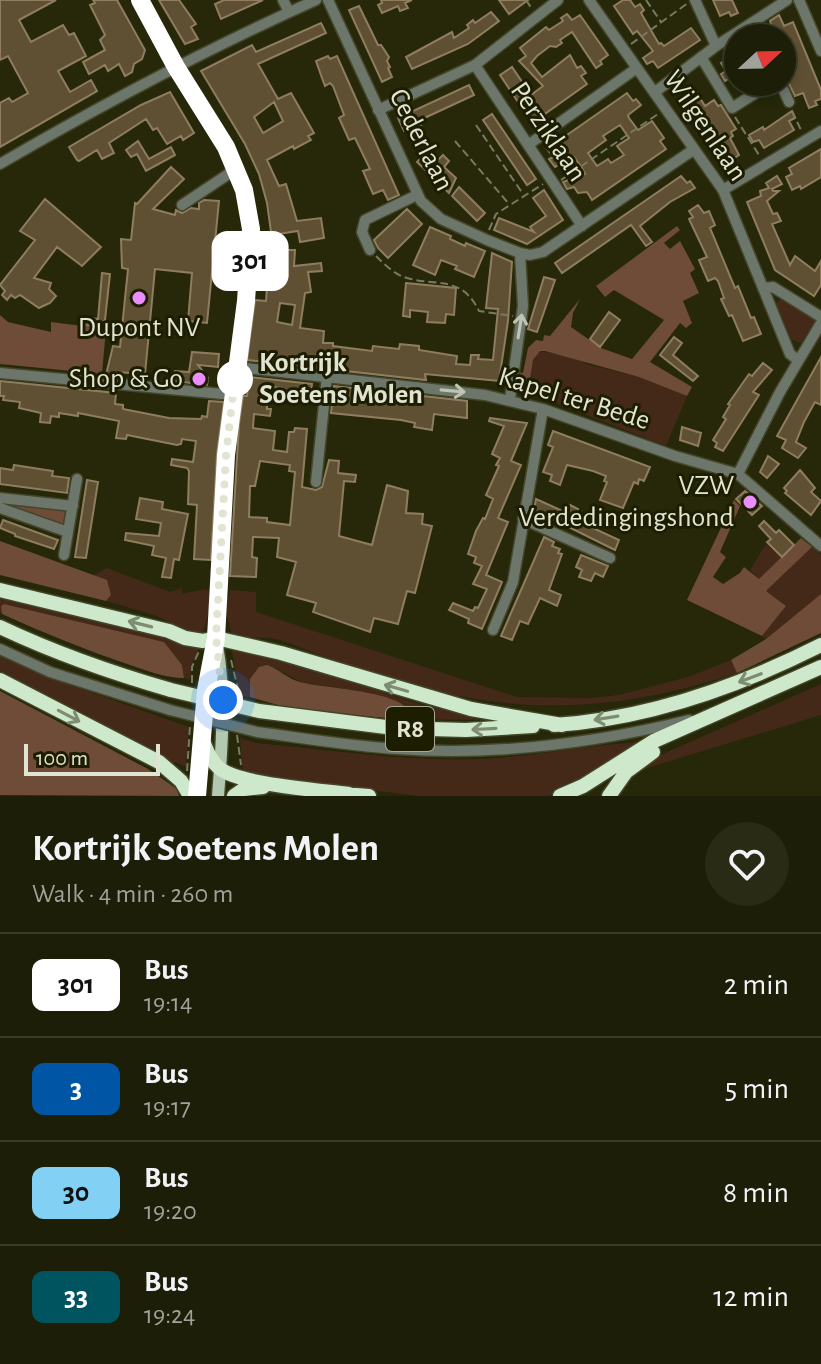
<!DOCTYPE html>
<meta charset="utf-8">
<style>
:root{--surface:#1c1e07;--page:#292b15;--text:#f1f3f6;--muted:#a0a29b;--line:#3a3c28}
body{margin:0;font-family:"Alegreya Sans",sans-serif;background:var(--page);color:var(--text);height:100vh;display:flex;flex-direction:column;font-size:30px;white-space:nowrap}
*{box-sizing:border-box;margin:0}
p{font-size:26px;color:var(--muted)}
.icon{flex:none;width:44px;height:44px;fill:none;stroke:currentColor;stroke-width:2;stroke-linecap:round;stroke-linejoin:round}
.map{position:relative;height:796px;overflow:hidden}
.drawer{display:flex;flex-direction:column;background:var(--surface);flex:1}
.drawer>*{flex:none}
.badge{padding:0 16px;border-radius:12px;font-size:28px;line-height:52px}
.needle{width:52px;rotate:68deg}
.buttons{position:absolute;left:724px;top:24px;display:grid;gap:16px}
.buttons a{display:grid;place-items:center;width:72px;height:72px;border-radius:50%;background:var(--surface);box-shadow:0 4px 12px #0003,0 0 0 2px var(--line);font-size:40px}
.scale{position:absolute;left:24px;bottom:20px;width:136px;box-sizing:border-box;padding-left:8px;border:4px solid #e2e4d2;border-top:0;font-size:22px;line-height:28px;white-space:nowrap;color:#e2e4d2;-webkit-text-stroke:6px #1d1e01;paint-order:stroke}
.you{position:absolute;width:40px;height:40px;margin:-20px;border:6px solid #fff;border-radius:50%;background:#1a73e8;box-shadow:0 0 0 12px #1a73e833}
.map>.badge{position:absolute;translate:-50% -50%;box-shadow:0 0 0 4px #fff}
.round{display:grid;place-items:center;flex:none;width:84px;height:84px;border-radius:42px;background:var(--page)}
.overview{display:flex;align-items:center;justify-content:space-between;height:136px;padding:0 32px}
h1{font-size:38px;font-weight:600;line-height:60px}
ul{padding:0;list-style:none}
li{display:flex;align-items:center;gap:24px;height:104px;padding:0 32px;border-top:2px solid var(--line)}
li div{flex:1}
li b{display:block;font-size:30px}
li em{font-style:normal}
li .badge{min-width:88px;font-weight:700;text-align:center}
.map>svg:first-child{display:block}
.green{fill:#452918}
.forest{fill:#6e4c37}
.building{fill:#605033;stroke:#8e7d5e;stroke-width:2;fill-rule:evenodd}
.lines{fill:none;stroke-linecap:round;stroke-linejoin:round}
.minor-casing{stroke:#444629;stroke-width:13}
.major-casing{stroke:#444629;stroke-width:15}
.highway-casing{stroke:#444629;stroke-width:17}
.path{stroke:#787a61;stroke-width:2;stroke-dasharray:8 4;stroke-linecap:butt}
.minor{stroke:#6c766a;stroke-width:10}
.major{stroke:#b2c8b0;stroke-width:12}
.highway{stroke:#cee8cb;stroke-width:14}
.minor-bridge-casing{stroke:#444629;stroke-width:13;stroke-linecap:butt}
.highway-bridge-casing{stroke:#444629;stroke-width:17;stroke-linecap:butt}
.minor-bridge{stroke:#6c766a;stroke-width:10}
.highway-bridge{stroke:#cee8cb;stroke-width:14}
.oneway{stroke:#bfc3b3}
.oneway2{stroke:#7e8d70}
.line-casing{stroke:#fff;stroke-width:18}
.line{stroke:#fff;stroke-width:12}
.walk{stroke:#e2e4d2;stroke-width:8;stroke-dasharray:0 14.4}
.poi-dot{fill:#eb8dfc;stroke:#1d1e01;stroke-width:3}
.stop-dot{fill:#fff;stroke:#fff;stroke-width:4}
.labels{text-anchor:middle;dominant-baseline:central;stroke-width:6;stroke-linejoin:round;paint-order:stroke}
.shield{fill:#1d1e01;stroke:#a7a993;stroke-width:2}
.shield-label{font-size:26px;font-weight:bold;fill:#e2e4d2}
.street-label{font-size:28px;fill:#e2e4d2;stroke:#1d1e01}
.poi-label{font-size:28px;fill:#e2e4d2;stroke:#1d1e01;text-anchor:end}
.stop-label{font-size:28px;font-weight:bold;fill:#e2e4d2;stroke:#1d1e01;text-anchor:start}
</style>
<div class="map">
<svg width="821" height="796" viewBox="0 0 821 796">
<rect width="100%" height="100%" fill="#262809"/>
<path class="green" d="M784,297L813,317L815,321L801,343L792,340L776,303Z
M540,351L573,357L589,365L639,377L687,396L666,446L528,392L533,360Z
M766,544L782,557L759,579L750,570Z
M812,547L821,555V594L766,639L762,636L786,606L766,591Z
M107,568L170,592L182,588V594L205,589L210,591V608L203,632C185,637 172,621 156,616C140,610 123,606 106,601L111,595L92,576Z
M230,590L256,592V612L517,697L590,698L619,695L688,677L731,660L737,673C623,710 528,717 413,685C388,677 362,670 337,661C318,655 299,646 280,640C264,636 247,640 232,635L226,612V597H229Z
M0,593L200,646L192,664L190,680L184,678L182,665L164,642L9,605L1,610L2,614L0,613Z
M231,646L304,666L419,704L484,718V720L399,719L405,716L352,690L301,682L275,668L251,679L250,697L240,696Z
M0,656L48,677L189,727L186,767L176,762L169,765L0,671Z
M821,684V715L647,768L634,776L663,754Z
M240,738L256,743C331,750 408,762 483,759C536,756 589,745 642,742L567,790L547,796H419L243,774Z"/>
<path class="forest" d="M677,226L680,230L664,243L670,249L680,241L695,269L690,273L699,293L683,301L692,323L686,328L680,323L650,362L692,387L687,396L639,377L545,351H540L533,360L528,392L518,389V372L523,373L528,348L536,340L543,341L544,335L550,336L580,299L573,313L571,327L601,348L632,359L664,320L614,290L605,297L596,286Z
M0,315L8,322L51,332V322L106,329L102,374L0,364Z
M734,500L740,506L720,552L726,557L713,577L723,584L740,573L744,567L759,579L801,538L812,547L766,591L786,606L762,636L687,600Z
M9,502L66,507L63,524L8,506Z
M0,541L107,580L111,595L106,601L0,575Z
M821,594V633L737,673L731,660L766,639Z
M4,604L164,642L182,665L184,678C165,678 148,671 130,665C86,650 44,633 2,614L1,606Z
M267,665C279,669 288,679 300,682C323,688 397,691 408,710L405,716L399,719L296,710L250,697V679L259,667Z
M0,691L148,769L177,789L179,796L0,795Z"/>
<path class="building" d="M0,0H56L19,20L31,42L63,25L69,35L74,33L86,56L58,71L70,92L91,80L97,91L0,147V103L9,98L12,102L28,93L8,56L0,60Z
M93,0H117L145,50L142,59L134,64L132,72L125,76L119,64L108,71L105,65L89,74L83,62L105,50L100,40L105,35L90,5L95,3Z
M159,0H179L196,24L191,27L198,39L185,44Z
M224,0H263L221,19L215,4Z
M381,0H412L405,3L408,8L400,11L398,6L382,13L378,5L382,3Z
M499,0H528L509,14Z
M623,0H630L635,7L640,4L644,10L641,13L659,44L661,43L664,46L691,28L700,40L658,68L653,61L647,64L643,58L653,51L637,31L633,34L614,6Z
M713,0H732L738,13L731,16L729,12L720,16Z
M359,6L378,45H381L389,57L387,61L390,67L388,68L392,77L382,82L349,10Z
M491,12L499,21L468,44L412,69L406,57L452,32L454,38L469,28L467,25L473,20L475,23Z
M567,14L572,20L580,15L608,55L600,61L602,64L596,68L572,32L560,40L562,43L556,47L550,46L537,56L531,63L542,77L570,55L577,68L581,66L586,73L581,76L587,84L532,123L500,75L512,67L531,95L543,86L519,61L526,56L520,48L546,27L549,30L563,21L561,18Z
M779,15L784,26L793,22L821,90V99L815,101L817,105L809,108L803,93L795,96L782,70V38H776L770,21Z
M321,23L326,33L258,64L278,99L291,93L314,133L308,136L311,140L294,149L293,146L267,160L279,186L286,184L297,221L321,218L324,238L300,242L298,231L278,234V250H295L294,266L321,263L322,271L308,272L311,292L305,293L300,328L324,331L323,343H333V346L372,351L373,346L399,349L400,344L419,346V350L457,356L456,364L470,365L471,355H479L478,359L493,360L498,309L486,308L492,253L512,262L508,321L499,381L425,374L426,380L247,360L255,300L266,301L270,247L273,246L267,203L259,174L245,144L201,71L252,45L256,52ZM274,102L283,121L263,133L254,117ZM280,303L295,305L292,325L277,322Z
M738,51V72L725,81L721,74L726,71L721,63Z
M328,56L330,59L337,56L399,195L388,200L383,190L373,194L363,171L370,169L355,138L349,140L339,118L344,115L333,86L330,83L325,86L322,78L316,61Z
M469,85L474,95L418,121L421,125L404,131L398,118Z
M695,90L705,106L714,100L718,106L721,105L736,129L731,132L733,136L730,138L739,155L733,159L729,154L721,159L684,106L692,100L688,94Z
M170,92L194,133L183,140L181,136L167,144L157,128L153,130L146,119L109,143L114,153L102,159L97,150L79,161L77,160L69,147L141,105Z
M627,93L633,101L636,99L641,105L628,115L629,118L638,130L652,121L664,138L660,141L666,149L592,200L587,192L578,193L574,187L567,189L563,182L585,174L582,168L574,157L555,167L549,159L553,157L547,149ZM620,125L629,138L617,146L624,155L611,163L608,159L597,166L588,153L606,140L603,136Z
M792,111L795,118L789,121L794,130L764,148L759,140L753,142L749,135L763,127L764,130Z
M492,114L536,179L527,185L483,120Z
M138,141L149,159L171,147L175,155L146,171L137,154L131,157L126,150Z
M426,148L438,160L443,155L449,161L444,167L456,178L449,193L417,162L423,156L420,154Z
M821,149V177L801,189L800,186L792,190L786,177L792,174L789,168Z
M171,167L184,179L153,209L175,215L176,210L182,213L191,208L199,209V203L204,200L219,201L207,323L188,321L192,273L155,269L145,374L115,372L114,376L106,375L113,346L120,347L128,269L122,268L121,239L131,240L135,203L137,204Z
M681,176L687,183L690,181L695,188L670,202L640,226L652,242L646,246L631,225L562,273L555,263Z
M777,176L782,184L772,189L773,191H779L767,201L773,214L777,213L781,221L772,224L790,265L795,256L815,271L821,261V285L814,296L775,270L747,202L761,196L760,191L769,188L766,183Z
M459,187L485,213L477,221L452,196Z
M544,190L563,220L527,244L494,230L499,218L534,232L530,227L546,216L533,198Z
M45,199L101,247L82,266L57,247L34,278L51,283L49,289L56,296L50,303L39,308L20,295L15,298L11,295L7,300L2,295L5,291L0,285L35,240L20,231Z
M698,205L704,213L709,211L715,225L710,228L735,288L738,286L751,318L754,317L761,334L743,341L732,315L729,316L721,299L724,298L718,281L715,278L708,281L699,260L707,257L689,219L693,217L689,211Z
M407,209L422,224L388,258L378,248L374,240Z
M430,227L451,236L450,239L465,246L466,243L485,251L474,277L455,269L457,266L441,260L435,275L413,265Z
M102,273L110,274L105,320L97,327L84,325V317L98,319Z
M544,277L555,280L537,332L528,329Z
M406,283L456,288L454,315L446,314L445,323L427,322L428,312L410,310V317L403,316Z
M609,312L620,320L600,347L590,339Z
M674,337L682,343L673,355L698,376L693,381L660,355Z
M192,352L219,354L218,367L198,365L208,378L207,385L174,381L175,371L189,372Z
M821,357V405L815,402L804,422L796,442L806,448L798,458L782,448L786,440L777,436Z
M763,363L772,370L753,392L759,395L723,451L715,447L717,443L713,440L726,419L723,417L730,405L728,404L749,374L752,376Z
M249,377L312,384L311,392H317V399H312V403L297,402L298,397L283,395L282,388L261,386L259,404H267V409H271L270,416L254,414L253,428L275,431L273,450L287,452L289,432H294L295,428L307,429L302,487L316,490L322,487L329,460L339,461L338,473L356,475L355,482L344,481L339,536L372,545L387,485L408,491L406,513L423,514L422,524L432,526L415,593L407,591L398,624L374,618L370,632L313,612L316,603L287,595L296,562L277,557L279,538L253,537L252,557L257,558L256,577L230,576L239,424L243,396H247ZM260,461L290,465L289,471L295,472L290,525L267,522V518L249,517L250,486H255Z
M0,381L116,393L115,404L123,405V409L169,418L201,419L202,416L207,417L209,401L224,402L217,454L211,560L194,559L197,505L188,504L189,471L187,468L171,465L172,459L193,462L196,441L182,439L181,444L177,445L127,435L126,439L116,438L119,421L78,413V416L59,413V417L51,416L50,423L40,422L41,413L19,408L20,402L3,400L4,396H0Z
M334,386L467,401V418L434,414L432,430L414,427L415,423L401,420L331,413Z
M490,418L527,423L511,461L521,465L498,518L508,522L486,575L502,582L482,629L468,623L469,619L449,610L453,603L473,611L475,607L478,608L487,589L473,584L482,566L474,563L476,557L468,554L476,531L483,518L485,519L493,499L486,495L499,466L496,465L500,458L492,454L504,426L489,421Z
M682,427L701,433L698,446L680,440Z
M553,431L650,467L644,481L639,479L638,484L634,482L623,508L600,500L607,482L604,481L606,476L593,471L567,465L560,485L550,481L552,475L543,472L553,447L548,445Z
M768,456L779,464L767,478L760,472Z
M14,465L53,471L52,476L69,478L67,493L0,484V468L13,470Z
M800,470L815,488L811,492L821,501L811,515L785,493L787,491L784,488Z
M87,480L98,482L86,558L75,557Z
M745,491L762,506L752,515L736,499Z
M140,498L163,502L162,509L188,514L179,560L174,559L171,578L162,577L166,558L152,555L154,546L125,540L126,533L159,536L161,523L136,519Z
M536,499L567,513L570,505L578,509L575,516L583,520L582,523L619,540L615,550L534,510Z
M3,520L58,540L54,549L15,536V534L0,528Z
M764,521L776,533L779,530L794,545L782,557L767,542L771,539L759,526Z
M544,537L554,542L552,546L560,549L558,553L562,554L549,590L561,595L557,606L540,598L528,624L520,621L512,640L501,636Z
M581,555L608,566L603,577L595,573L591,581L579,577L582,570L576,567Z"/>
<g class="lines">
<defs>
<path id="minor" d="M283,0L289,12
M328,0L421,201L441,219L487,240L520,253L530,255L543,252L693,150
M589,0L723,190L790,354L798,360
M695,0L716,46
M799,0L821,51
M701,57L732,108L773,82
M475,65L582,226
M780,82L789,102
M655,92L716,46L787,0
M378,110L475,65L558,0
M528,145L637,68
M0,164C103,104 207,49 316,0
M723,190L821,131
M182,205L236,169
M370,250L362,232L365,220L417,195
M763,288L773,287L821,317
M236,367L485,395L543,409L675,456L738,474L821,546
M0,373L233,395
M510,399L523,306L520,253
M738,474L780,392L821,323
M316,482L327,376
M0,498L73,506
M0,508L68,532L64,555
M523,519L610,558
M68,532L77,479
M493,630L513,582L543,409
M0,649L50,672L170,710
M257,732C303,738 350,746 397,749C494,756 595,743 689,720"/>
<path id="major" d="M140,0L176,67L226,147L244,190L251,229L246,301L226,455L216,638L206,690L197,796
M217,645C226,696 222,745 218,796"/>
<path id="highway" d="M0,590L169,631L185,638L203,641L216,638L281,653L471,709L562,725
M0,627C55,653 112,673 171,690
M0,680L159,762L181,781L190,796
M259,711L394,728L466,730L533,726
M554,725C648,719 738,687 821,645
M203,741C207,751 211,761 219,768C240,785 320,790 349,794
M343,794L369,796
M234,796L244,789L263,787
M560,796L583,786L654,741L821,667
M609,796L626,772L653,752"/>
</defs>
<use href="#minor" class="minor-casing"/>
<use href="#major" class="major-casing"/>
<use href="#highway" class="highway-casing"/>
<path class="path" d="M526,0L532,9
M646,0L661,22
M758,30L762,38
M631,44L688,3
M792,111L801,130
M735,117L759,155
M476,125L523,194
M455,141L509,204
M561,180L658,114
M489,230L496,214L543,184
M376,256C385,265 395,275 407,278C439,287 461,275 479,311L513,316
M231,660L239,693
M192,683V667L199,651
M237,735L241,765
M187,771L190,726"/>
<use href="#minor" class="minor"/>
<use href="#major" class="major"/>
<use href="#highway" class="highway"/>
<defs>
<path id="minor-bridge" d="M170,710L257,732"/>
<path id="highway-bridge" d="M171,690L259,711"/>
</defs>
<use href="#minor-bridge" class="minor-bridge-casing"/>
<use href="#highway-bridge" class="highway-bridge-casing"/>
<use href="#minor-bridge" class="minor-bridge"/>
<use href="#highway-bridge" class="highway-bridge"/>
</g>
<defs><path id="oneway-shaft" d="M-6 0H5M1.5-3L5.5 0L1.5 3" fill="none" stroke-width="1.6" stroke-linecap="round" stroke-linejoin="round" transform="scale(2)"/></defs>
<g class="oneway">
<use href="#oneway-shaft" transform="translate(520 326) rotate(-81)"/>
<use href="#oneway-shaft" transform="translate(453 391) rotate(5)"/>
</g>
<g class="oneway2">
<use href="#oneway-shaft" transform="translate(140 624) rotate(-166)"/>
<use href="#oneway-shaft" transform="translate(750 678) rotate(159)"/>
<use href="#oneway-shaft" transform="translate(396 688) rotate(-164)"/>
<use href="#oneway-shaft" transform="translate(69 716) rotate(28)"/>
<use href="#oneway-shaft" transform="translate(606 718) rotate(171)"/>
<use href="#oneway-shaft" transform="translate(484 729) rotate(177)"/>
</g>
<g class="lines">
<defs>
<path id="line" d="M140,0L176,67L226,147L244,190L251,229L246,301L226,455L216,638L206,690L197,796"/>
</defs>
<use href="#line" class="line-casing"/>
<use href="#line" class="line"/>
<path class="walk" d="M223,700L216,638L226,455L236,367L235,379"/>
</g>
<g class="poi-dot">
<circle cx="139" cy="298" r="8"/>
<circle cx="199" cy="379" r="8"/>
<circle cx="750" cy="502" r="8"/>
</g>
<circle class="stop-dot" cx="235" cy="379" r="16"/>
<g class="labels">
<rect class="shield" x="386" y="707" width="48" height="44" rx="6"/>
<g class="shield-label">
<text x="410" y="729">R8</text>
</g>
<g class="street-label">
<text transform="translate(705 126) rotate(56)">Wilgenlaan</text>
<text transform="translate(548 132) rotate(56)">Perziklaan</text>
<text transform="translate(421 140) rotate(63)">Cederlaan</text>
<text transform="translate(574 399) rotate(17)">Kapel ter Bede</text>
</g>
<g class="poi-label">
<text x="139" y="328" text-anchor="middle">Dupont NV</text>
<text x="183" y="379">Shop &amp; Go</text>
<text x="734" y="486">VZW<tspan x="734" dy="32">Verdedingingshond</tspan></text>
</g>
<g class="stop-label">
<text x="259" y="363">Kortrijk<tspan x="259" dy="32">Soetens Molen</tspan></text>
</g>
</g>
</svg>
<div class="buttons">
<a><svg class="needle" viewBox="-14 -14 28 28"><path d="M0-13l5 13h-10z" fill="#e53935"/><path d="M0 13l5-13h-10z" fill="#a0a29b"/></svg></a>
</div>
<div class="scale">100 m</div>
<div class="you" style="left:223px;top:700px"></div>
<b class="badge" style="left:250px;top:261px;background:#fff;color:#111">301</b>
</div>
<section class="drawer">
<div class="overview"><div><h1>Kortrijk Soetens Molen</h1><p>Walk · 4 min · 260 m</p></div><a class="round"><svg class="icon" aria-label="heart" viewBox="0 0 24 24"><path d="M12 20l-8-8c-3-5 5-10 8-4 3-6 11-1 8 4z"/></svg></a></div>
<ul>
<li><span class="badge" style="background:#fff;color:#111">301</span><div><b>Bus</b><p>19:14</p></div><em>2 min</em></li>
<li><span class="badge" style="background:#0056a4;color:#fff">3</span><div><b>Bus</b><p>19:17</p></div><em>5 min</em></li>
<li><span class="badge" style="background:#83d0f5;color:#111">30</span><div><b>Bus</b><p>19:20</p></div><em>8 min</em></li>
<li><span class="badge" style="background:#005460;color:#fff">33</span><div><b>Bus</b><p>19:24</p></div><em>12 min</em></li>
</ul>
</section>
